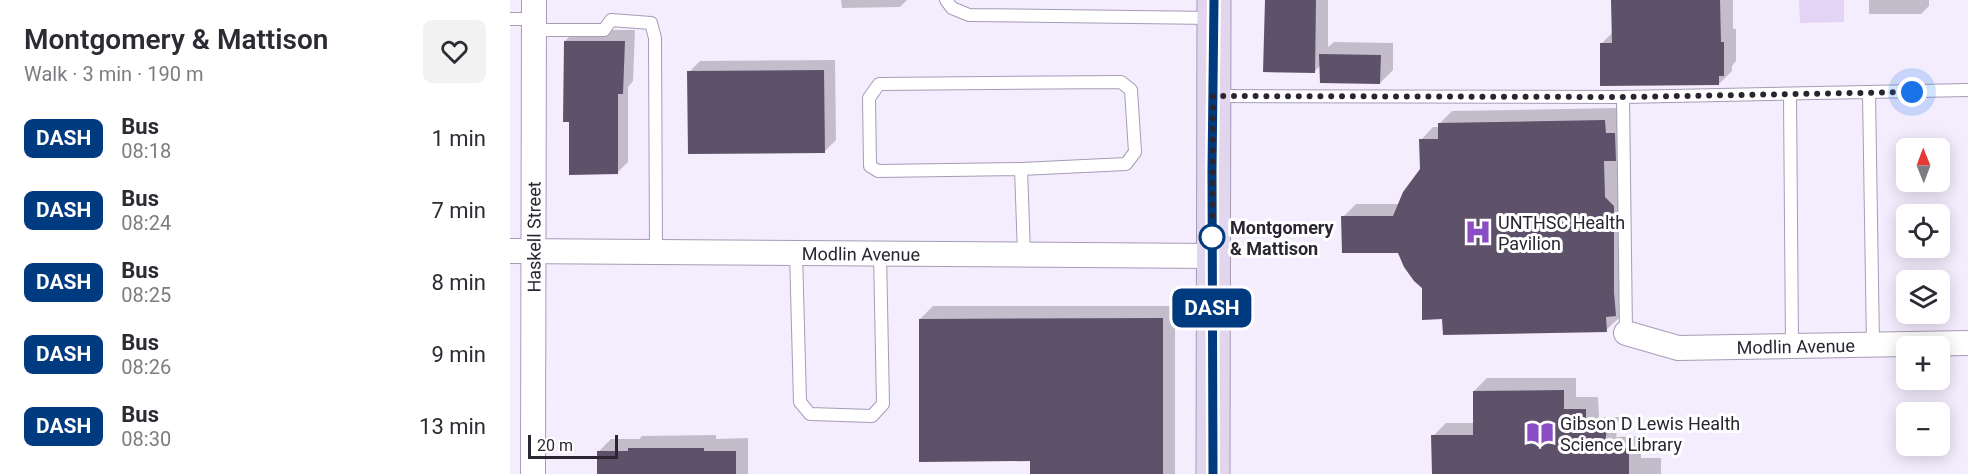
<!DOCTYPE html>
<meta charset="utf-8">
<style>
:root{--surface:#fff;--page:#f2f2f3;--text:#2b2b33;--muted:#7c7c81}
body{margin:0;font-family:Roboto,sans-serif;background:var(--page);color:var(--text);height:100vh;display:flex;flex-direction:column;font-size:22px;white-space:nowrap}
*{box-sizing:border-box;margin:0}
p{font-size:20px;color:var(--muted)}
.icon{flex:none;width:33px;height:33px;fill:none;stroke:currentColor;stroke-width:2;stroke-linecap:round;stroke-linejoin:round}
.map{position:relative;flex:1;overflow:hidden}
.sheet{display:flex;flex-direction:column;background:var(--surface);width:510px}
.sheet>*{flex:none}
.badge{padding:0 12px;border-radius:9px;font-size:21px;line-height:39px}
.needle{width:39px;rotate:359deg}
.fabs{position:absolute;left:1386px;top:138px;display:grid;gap:12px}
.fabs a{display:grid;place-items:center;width:54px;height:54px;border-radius:9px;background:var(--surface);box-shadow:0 3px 15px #0003;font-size:30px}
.scale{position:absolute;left:18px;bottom:15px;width:90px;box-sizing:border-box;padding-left:6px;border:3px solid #2a2530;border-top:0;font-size:16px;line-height:21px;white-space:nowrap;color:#2a2530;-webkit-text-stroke:4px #fff;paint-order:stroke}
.you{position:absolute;width:30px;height:30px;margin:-15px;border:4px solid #fff;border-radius:50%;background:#1a73e8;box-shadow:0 0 0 9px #1a73e833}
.map>.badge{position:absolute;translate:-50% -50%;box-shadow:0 0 0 3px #fff}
.round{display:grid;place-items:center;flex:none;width:63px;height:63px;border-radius:9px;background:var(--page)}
.head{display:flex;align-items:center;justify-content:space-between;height:102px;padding:0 24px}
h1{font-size:28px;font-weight:600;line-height:45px}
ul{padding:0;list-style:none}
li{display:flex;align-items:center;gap:18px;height:72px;padding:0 24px}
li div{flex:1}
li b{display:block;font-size:22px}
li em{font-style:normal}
li .badge{min-width:66px;font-weight:700;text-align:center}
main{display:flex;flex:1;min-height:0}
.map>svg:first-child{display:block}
.green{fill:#e3d4f6}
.shadow{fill:#0003}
.building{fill:#5d526a}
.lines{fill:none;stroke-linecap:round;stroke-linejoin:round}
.lane-casing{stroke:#a79bb6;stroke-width:14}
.street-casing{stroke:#a79bb6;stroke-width:26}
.secondary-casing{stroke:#a79bb6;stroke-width:35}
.lane{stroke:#fff;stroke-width:12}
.street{stroke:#fff;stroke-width:24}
.secondary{stroke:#e1d6ed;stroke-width:33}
.line-casing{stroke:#fff;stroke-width:14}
.line{stroke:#003b80;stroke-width:9}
.walk{stroke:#2a2530;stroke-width:6;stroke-dasharray:0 10.8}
.stop-dot{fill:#fff;stroke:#003b80;stroke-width:3}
.labels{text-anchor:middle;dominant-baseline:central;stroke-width:6;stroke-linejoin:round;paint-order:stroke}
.poi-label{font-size:18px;fill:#2a2530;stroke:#fff;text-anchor:start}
.stop-label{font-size:18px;font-weight:bold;fill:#2a2530;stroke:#fff;text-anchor:start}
.street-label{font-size:18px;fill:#2a2530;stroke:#fff}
</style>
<main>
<section class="sheet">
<div class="head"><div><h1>Montgomery &amp; Mattison</h1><p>Walk · 3 min · 190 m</p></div><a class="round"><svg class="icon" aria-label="heart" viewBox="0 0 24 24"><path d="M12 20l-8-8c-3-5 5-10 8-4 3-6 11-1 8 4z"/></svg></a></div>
<ul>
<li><span class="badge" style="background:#003b80;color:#fff">DASH</span><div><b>Bus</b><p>08:18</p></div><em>1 min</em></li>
<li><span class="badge" style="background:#003b80;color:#fff">DASH</span><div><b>Bus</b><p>08:24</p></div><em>7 min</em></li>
<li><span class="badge" style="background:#003b80;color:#fff">DASH</span><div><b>Bus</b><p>08:25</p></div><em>8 min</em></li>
<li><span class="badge" style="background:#003b80;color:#fff">DASH</span><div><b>Bus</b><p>08:26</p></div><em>9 min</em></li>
<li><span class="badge" style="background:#003b80;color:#fff">DASH</span><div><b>Bus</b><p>08:30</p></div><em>13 min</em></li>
</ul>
</section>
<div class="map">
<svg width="1458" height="474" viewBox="0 0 1458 474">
<rect width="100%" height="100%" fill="#f4edfe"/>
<path class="green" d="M1289,0H1334V22L1290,23Z"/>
<path class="shadow" d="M331,0H397L390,7L332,8Z
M756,0H818V47L824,42L883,43V70L870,83L811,65L805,71Z
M1103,0H1223V29H1226V61L1222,66V71L1209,84L1092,43L1103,32Z
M1359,0H1419V6L1411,14H1359Z
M66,30H125L123,81L118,87V162L107,173L61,120L55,41Z
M325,60L326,140L315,151L179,72L190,61Z
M1108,108L1118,147L1107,158V184L1117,192L1118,302L1109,312V318L1096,330L934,318L889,252L833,217L846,204H890L911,170V140L923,127H929V124L942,111Z
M423,306H665V474H521V460L410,319Z
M977,378H1066V397H1088L1089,417H1109L1106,437L1131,436V458H1151V474H923V436L936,423H964V391Z
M206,435V439L238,438V474H88V452L101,439H129L132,436Z"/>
<path class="building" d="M755,0H806L805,73L753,72Z
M1101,0H1210L1211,42H1214V76H1209V85L1090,86V43H1102Z
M54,41H115L113,94H108V174L59,175V122H53Z
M809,54L871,55L870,84L810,83Z
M314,70L315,153L178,154L177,71Z
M1095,120L1096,133H1105L1106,161H1094L1095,197L1104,206V292L1106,316L1096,317L1097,332L933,335L932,319L912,320V288L904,281L894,267L888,253H832L831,216H883L893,192L910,169L909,139H928V123Z
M653,318V474H520V461L409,462V319Z
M1054,390V409H1076V429H1097L1094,449L1119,448V474H922L921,435H963V391Z
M118,448H194V451H226V474H87V451H118Z"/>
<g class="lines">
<defs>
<path id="lane" d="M436,0L442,8L459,15L703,18
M0,19H24
M24,30H94L101,20L141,23L145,38L146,252
M1359,93L1363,345
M1280,94L1282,347
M704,96L1113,97
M511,169L616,164L625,152L621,90L611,82L369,84L359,98L360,166L368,171L511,169L514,254
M286,253L290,402L300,414L362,416L373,404L370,253
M1116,333L1113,97L1458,90"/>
<g id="street">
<path id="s1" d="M0,251L702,256"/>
<path id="s2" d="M1116,333L1168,348L1458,343"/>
<path id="s3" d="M23,474L24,0"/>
</g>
<path id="secondary" d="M703,474L704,0"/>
</defs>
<use href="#lane" class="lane-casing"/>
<use href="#street" class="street-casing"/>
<use href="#secondary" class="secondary-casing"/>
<use href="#lane" class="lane"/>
<use href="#street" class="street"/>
<use href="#secondary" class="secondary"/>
</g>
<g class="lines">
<defs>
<path id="line" d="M703,474L702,170L704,0"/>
</defs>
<use href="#line" class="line-casing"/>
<use href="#line" class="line"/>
<path class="walk" d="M702,237L703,96L1113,97L1402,92"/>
</g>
<defs>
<symbol id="hospital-bare" viewBox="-9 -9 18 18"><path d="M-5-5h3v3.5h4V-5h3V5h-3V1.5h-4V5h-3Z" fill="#8b4dc3" stroke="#fff" stroke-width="2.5" paint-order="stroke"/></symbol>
<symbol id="library-bare" viewBox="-9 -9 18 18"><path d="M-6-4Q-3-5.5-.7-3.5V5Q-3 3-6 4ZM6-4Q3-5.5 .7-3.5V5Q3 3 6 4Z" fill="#8b4dc3" stroke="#fff" stroke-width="2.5" paint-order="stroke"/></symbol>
</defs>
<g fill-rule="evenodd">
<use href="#hospital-bare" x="949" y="213" width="38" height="38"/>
<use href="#library-bare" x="1011" y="414" width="38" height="38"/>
</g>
<circle class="stop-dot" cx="702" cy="237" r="12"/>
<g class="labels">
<g class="poi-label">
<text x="988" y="222">UNTHSC Health<tspan x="988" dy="21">Pavilion</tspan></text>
<text x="1050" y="423">Gibson D Lewis Health<tspan x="1050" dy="21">Science Library</tspan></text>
</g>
<g class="stop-label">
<text x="720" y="227">Montgomery<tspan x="720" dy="21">&amp; Mattison</tspan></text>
</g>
<g class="street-label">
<text stroke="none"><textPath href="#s3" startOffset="237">Haskell Street</textPath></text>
<text stroke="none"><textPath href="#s1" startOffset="351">Modlin Avenue</textPath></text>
<text stroke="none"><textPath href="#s2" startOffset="172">Modlin Avenue</textPath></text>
</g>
</g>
</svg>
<div class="fabs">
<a><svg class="needle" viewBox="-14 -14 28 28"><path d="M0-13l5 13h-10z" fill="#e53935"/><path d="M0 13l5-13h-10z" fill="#7c7c81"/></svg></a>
<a><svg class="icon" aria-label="locate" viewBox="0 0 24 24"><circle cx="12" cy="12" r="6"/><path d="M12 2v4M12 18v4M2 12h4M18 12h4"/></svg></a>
<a><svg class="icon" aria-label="layers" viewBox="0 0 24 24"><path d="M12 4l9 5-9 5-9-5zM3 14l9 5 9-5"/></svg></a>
<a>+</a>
<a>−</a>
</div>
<div class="scale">20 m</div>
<div class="you" style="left:1402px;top:92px"></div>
<b class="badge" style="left:702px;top:308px;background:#003b80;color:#fff">DASH</b>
</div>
</main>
